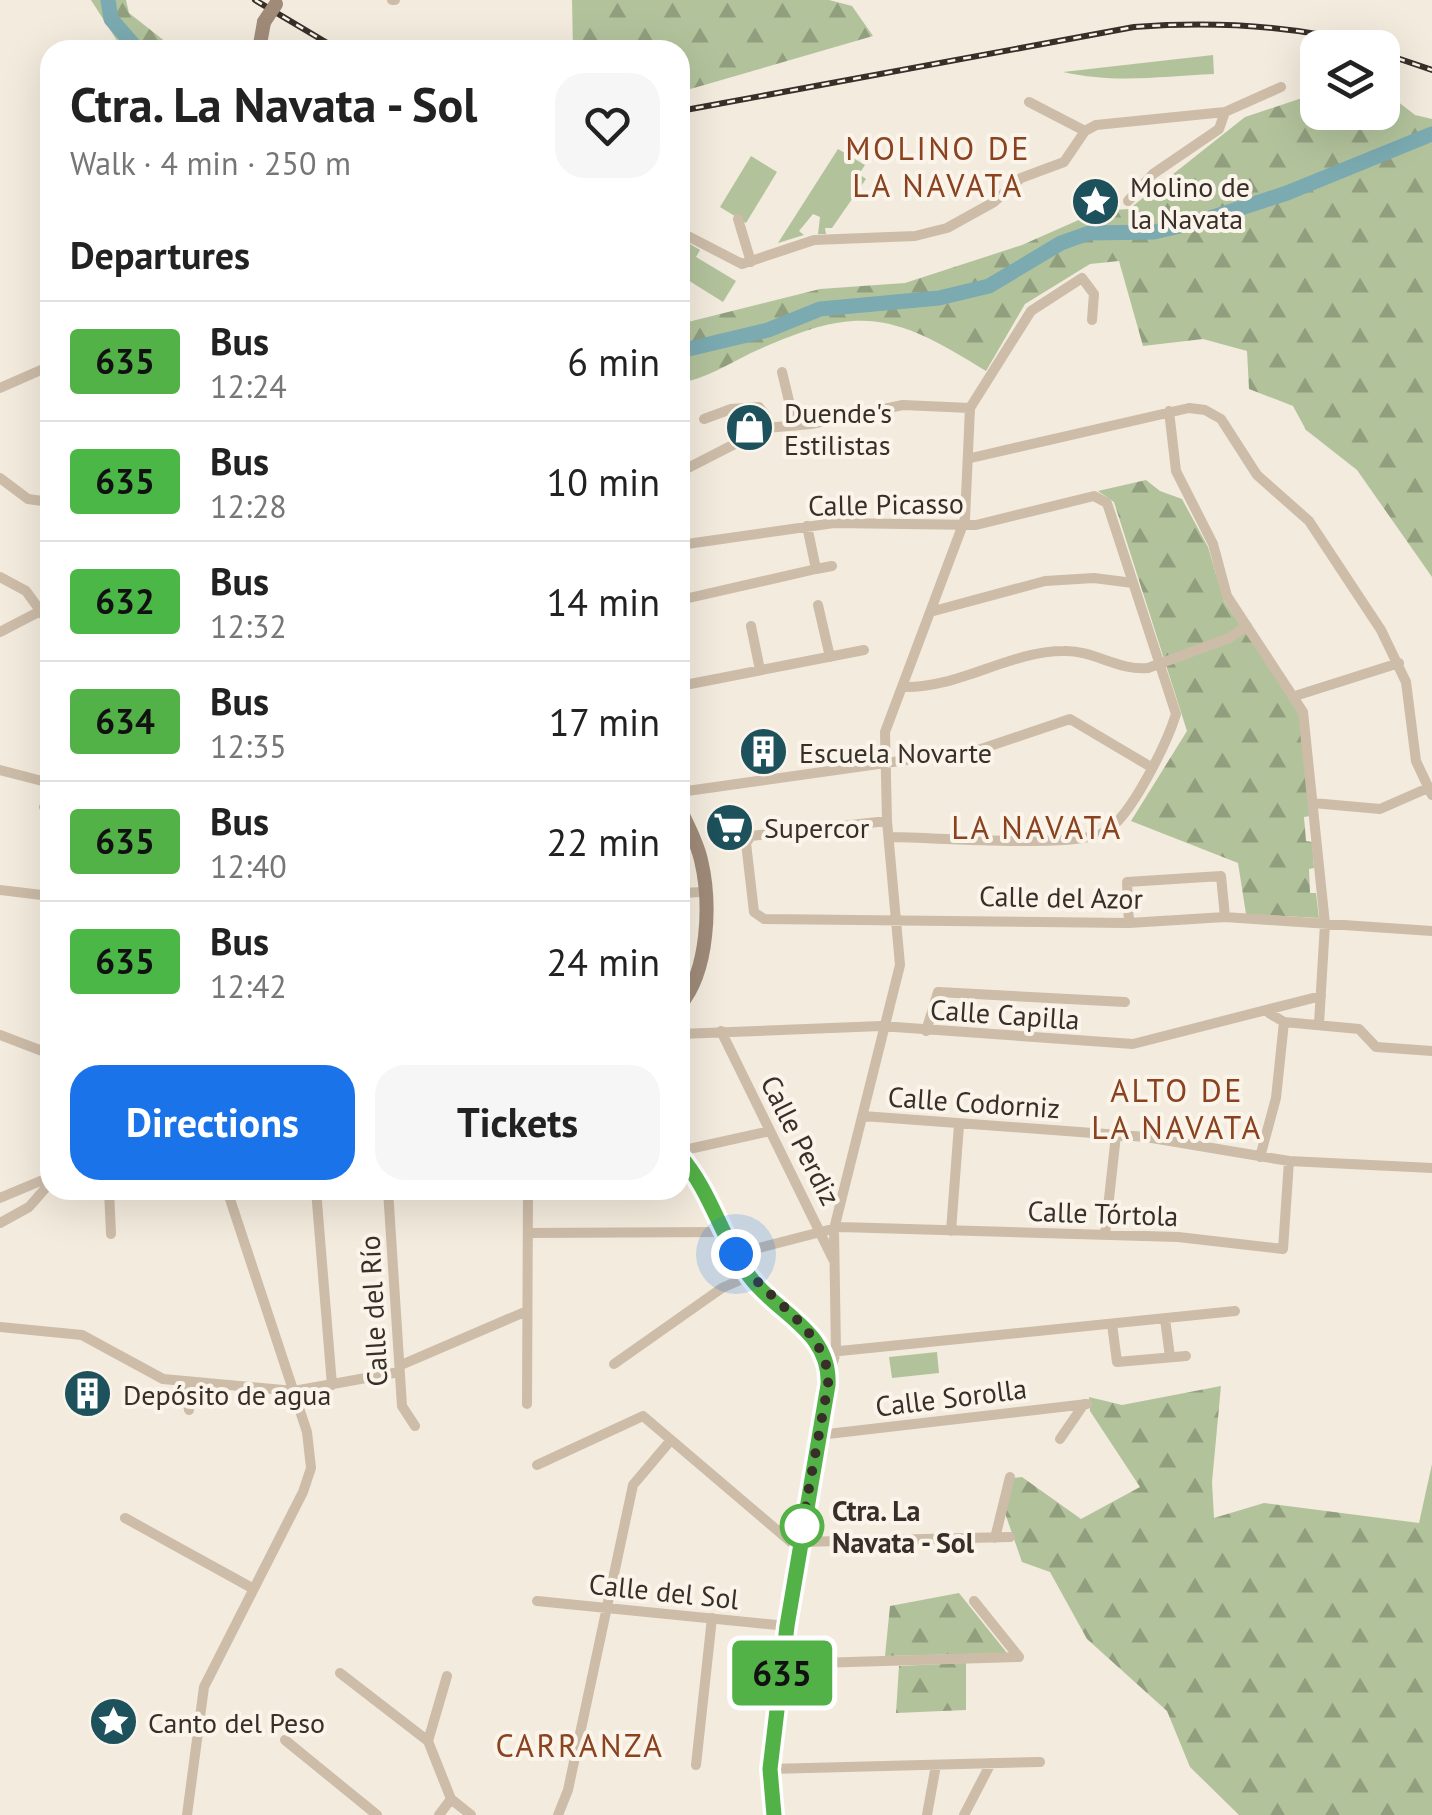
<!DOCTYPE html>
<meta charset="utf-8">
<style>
:root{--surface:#fff;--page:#f6f6f6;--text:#222;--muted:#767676;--line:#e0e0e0;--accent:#1a73e8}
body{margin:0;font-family:"PT Sans",sans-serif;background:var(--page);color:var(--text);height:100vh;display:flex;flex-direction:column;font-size:38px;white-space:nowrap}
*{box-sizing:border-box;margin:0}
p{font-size:32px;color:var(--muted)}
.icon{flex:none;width:55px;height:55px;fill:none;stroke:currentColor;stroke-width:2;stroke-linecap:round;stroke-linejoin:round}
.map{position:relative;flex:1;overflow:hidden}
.details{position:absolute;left:40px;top:40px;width:650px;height:1160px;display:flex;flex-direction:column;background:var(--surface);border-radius:30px;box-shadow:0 10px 40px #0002}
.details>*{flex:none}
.badge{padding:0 20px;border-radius:8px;font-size:35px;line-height:65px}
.fabs{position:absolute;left:1300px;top:30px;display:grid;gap:20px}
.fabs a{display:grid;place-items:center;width:100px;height:100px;border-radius:20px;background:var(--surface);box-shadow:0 10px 40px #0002;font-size:50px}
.you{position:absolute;width:50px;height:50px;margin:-25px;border:8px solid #fff;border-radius:50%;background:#1a73e8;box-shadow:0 0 0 15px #1a73e833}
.map>.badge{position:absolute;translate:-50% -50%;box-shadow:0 0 0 5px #fff}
h2{padding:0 30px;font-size:38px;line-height:90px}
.round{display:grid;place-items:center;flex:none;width:105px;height:105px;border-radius:30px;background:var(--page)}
.headline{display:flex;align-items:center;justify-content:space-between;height:170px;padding:0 30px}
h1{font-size:48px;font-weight:600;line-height:75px}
.action{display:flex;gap:20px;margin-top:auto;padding:20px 30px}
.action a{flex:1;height:115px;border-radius:30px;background:var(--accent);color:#fff;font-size:40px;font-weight:600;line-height:115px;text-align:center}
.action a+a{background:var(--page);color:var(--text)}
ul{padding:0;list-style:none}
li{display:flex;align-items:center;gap:30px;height:120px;padding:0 30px;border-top:2px solid var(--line)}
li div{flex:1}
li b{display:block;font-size:38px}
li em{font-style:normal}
li .badge{min-width:110px;font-weight:700;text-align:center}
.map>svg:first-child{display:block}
.green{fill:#b2c39c}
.forest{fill:url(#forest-firs)}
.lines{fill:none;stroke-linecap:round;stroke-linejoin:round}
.river{stroke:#7baab1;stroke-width:15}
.minor{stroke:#ccbca8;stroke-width:10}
.secondary{stroke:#a08b79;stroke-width:14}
.rail-casing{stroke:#382f29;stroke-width:6}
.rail{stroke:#faf4ea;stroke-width:2.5;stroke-dasharray:8;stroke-linecap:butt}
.secondary-bridge{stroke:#a08b79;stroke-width:14}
.line-casing{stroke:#fff;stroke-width:22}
.line{stroke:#53b247;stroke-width:15}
.walk{stroke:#382f29;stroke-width:10;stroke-dasharray:0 18}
.stop-dot{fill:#fff;stroke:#53b247;stroke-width:5}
.labels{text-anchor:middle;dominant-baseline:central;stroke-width:8;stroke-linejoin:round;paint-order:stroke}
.poi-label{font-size:28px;fill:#382f29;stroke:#faf4ea;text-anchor:start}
.street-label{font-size:28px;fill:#382f29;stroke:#faf4ea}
.stop-label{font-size:28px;font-weight:bold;fill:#382f29;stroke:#faf4ea;text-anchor:start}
.quarter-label{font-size:32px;letter-spacing:2.5px;fill:#8a421f;stroke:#faf4ea}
</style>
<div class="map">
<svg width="1432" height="1815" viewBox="0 0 1432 1815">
<defs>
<pattern id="forest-firs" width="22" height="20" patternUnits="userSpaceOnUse" patternTransform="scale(2.5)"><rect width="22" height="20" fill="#b2c39c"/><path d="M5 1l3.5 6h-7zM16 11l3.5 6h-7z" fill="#929f7f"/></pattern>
</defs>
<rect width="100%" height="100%" fill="#f3ebdd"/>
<path class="green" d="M1213,55L1214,74C1163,76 1117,84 1063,72Z
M838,149L865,165L859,174L866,179L832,228H825L826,234H818L820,217L813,214L799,231L804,235L778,243Z
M751,156L777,172L746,223L720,207Z
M680,238L700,250L696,257L736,281L723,302L683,277L687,271L680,266Z
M937,1352L939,1373L892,1378L889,1357Z"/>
<path class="forest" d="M91,0H126L129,13L176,50H123Z
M572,0H829L852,6L873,36L680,92V50H573Z
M1383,90L1415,115L1432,119V577L1357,470L1306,430L1293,406L1249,389L1247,351L1203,339L1143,346L1119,261L1090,264L1025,304L986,371C889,310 856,305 751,353C729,364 704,379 680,383V324L820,289L905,283L1022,245L1099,211L1129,209L1245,117L1317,93L1318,112H1382Z
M1146,480L1160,491L1182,499L1208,547L1224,601L1299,712L1310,816L1304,817L1306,841L1312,842L1314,868L1309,869L1310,893H1316L1319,918L1246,914L1238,863L1131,821L1187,731L1114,502L1098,491Z
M1221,1386L1212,1482L1214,1518L1264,1503L1419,1523L1432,1464V1815H1239L1190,1767L1167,1711L1087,1639L1050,1572L1022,1562L1005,1513L1013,1478L1022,1477L1081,1519L1140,1487L1090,1411L1089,1397L1122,1405Z
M959,1593L1007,1653L885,1656L890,1606Z
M966,1663V1710L896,1713L899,1666Z"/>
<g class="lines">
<path class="river" d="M108,0L111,19L138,50
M680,351L768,330L820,309L939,298L989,286L1061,243L1089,233L1154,232L1198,222L1287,193L1432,134"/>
<path class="minor" d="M392,0H395
M1029,102L1085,131
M1128,201L1153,174L1219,129L1225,112
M738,219L751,262
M680,232L742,264L814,240L915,236L947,228L994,202L1021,178L1064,162L1085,131L1096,125L1225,112L1281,87
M782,372L795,426
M0,388L50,366
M1169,411L1176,471L1213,544L1227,596L1303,712L1325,924L1319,1024
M704,419L731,409L759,407L766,416V428
M971,458L1189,408L1205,410L1221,419L1257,475L1309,521L1381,630L1406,682L1416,761L1432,795
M680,472L766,428L811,424L903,405L970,408
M0,478L28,499L50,502
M680,545L834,523L976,525L1094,496L1107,503L1176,714C1167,743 1131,817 1105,832C1077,849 929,837 889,837
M816,569L832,566
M0,577L26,591L50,624
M680,600L816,569L807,526
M818,605L830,657
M930,612L1045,581L1094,578L1133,583
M751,626L760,670
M0,632L50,606
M680,686L864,650
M902,687C959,689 1008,651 1064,651C1093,650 1119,671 1148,668L1229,638L1247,626
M1295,696L1399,663
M0,770L50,783
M680,792L978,750L1070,719L1151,767
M1313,803L1380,809L1428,788
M44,807L50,809
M887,821L751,836L746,843L754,912L764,919L1129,923L1225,917L1432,931
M0,890L50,896
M680,893L703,892
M1129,923L1127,882L1221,876L1225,917
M1269,1013L1284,1022L1359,1029L1376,1047L1432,1051
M721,1031L833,1259
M926,1031L938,992L1125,1002
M680,1034L881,1026L1133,1044L1321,996
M0,1035L50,1054
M863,1116L1146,1137L1289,1161L1432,1168
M680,1151L770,1131
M1260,1157L1276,1098L1284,1022
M109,1190L111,1234
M316,1190L332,1385
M388,1190L402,1406L415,1426
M0,1198L50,1177
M0,1223L29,1207L50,1183
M951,1231L959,1125
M528,1233L724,1232
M1105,1235L1116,1135
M735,1254L840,1227L1178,1237L1283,1249L1289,1161
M1165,1319L1170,1357
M1112,1324L1117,1362L1186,1356
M0,1327L82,1335L163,1379L294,1391L399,1372
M830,1352L1235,1311
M614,1364L722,1288L749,1276
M401,1365L527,1311
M829,1375L836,1352L834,1229L900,965L887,821L885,732L965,519L970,408L1031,311L1082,278L1094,294L1092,320
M184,1381L189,1410
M527,1404L528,1190
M819,1435L1087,1404
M1060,1439L1084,1404
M537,1465L643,1416L798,1548
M125,1518L252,1588
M995,1538L1010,1477
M799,1542L1010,1537
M537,1601L787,1626
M974,1601L1019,1657
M783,1664L1019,1657
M340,1673L428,1741L451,1799L471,1815
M285,1740L377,1815
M428,1741L447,1676
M696,1765L712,1618
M770,1769L1040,1762
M187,1815L204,1687L303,1492L311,1468L307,1432L227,1190
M439,1815L451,1799
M558,1815L568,1790L633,1485L671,1440
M927,1815L936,1765
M964,1815L991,1763"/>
<path class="secondary" d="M259,50L264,22
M680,809C688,826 697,842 701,860C711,902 709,971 680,1005
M680,1156C711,1190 722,1240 750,1277C778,1314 831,1332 829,1385L787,1626L770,1769L774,1815"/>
<defs>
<path id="rail" d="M255,0L339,50
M1382,53L1432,70
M680,111L1134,27C1217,21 1299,25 1379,48"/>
</defs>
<use href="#rail" class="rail-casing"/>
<use href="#rail" class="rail"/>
<path class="secondary-bridge" d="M264,22L276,4"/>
</g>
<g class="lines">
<defs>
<path id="line" d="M680,1156C711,1191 722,1240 750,1277C777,1314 831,1331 828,1385L787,1626L770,1769L774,1815"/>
</defs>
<use href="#line" class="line-casing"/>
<use href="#line" class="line"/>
<path class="walk" d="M736,1254C762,1300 831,1328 828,1385L802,1526"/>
</g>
<defs>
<symbol id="sight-disc" viewBox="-11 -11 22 22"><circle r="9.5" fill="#1d515b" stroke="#faf4ea"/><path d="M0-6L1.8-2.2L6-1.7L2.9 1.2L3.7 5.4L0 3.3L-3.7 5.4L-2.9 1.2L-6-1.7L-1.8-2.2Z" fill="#fff"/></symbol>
<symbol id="shop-disc" viewBox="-11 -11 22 22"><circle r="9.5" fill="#1d515b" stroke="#faf4ea"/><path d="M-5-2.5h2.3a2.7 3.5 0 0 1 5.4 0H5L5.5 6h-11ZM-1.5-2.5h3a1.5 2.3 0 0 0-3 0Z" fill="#fff"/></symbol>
<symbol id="building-disc" viewBox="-11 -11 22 22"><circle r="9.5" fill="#1d515b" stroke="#faf4ea"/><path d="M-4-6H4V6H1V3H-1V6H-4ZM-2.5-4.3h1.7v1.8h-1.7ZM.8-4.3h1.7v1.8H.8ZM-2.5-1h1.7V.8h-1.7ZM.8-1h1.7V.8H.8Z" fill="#fff"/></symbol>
<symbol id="supermarket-disc" viewBox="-11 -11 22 22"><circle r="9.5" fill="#1d515b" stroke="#faf4ea"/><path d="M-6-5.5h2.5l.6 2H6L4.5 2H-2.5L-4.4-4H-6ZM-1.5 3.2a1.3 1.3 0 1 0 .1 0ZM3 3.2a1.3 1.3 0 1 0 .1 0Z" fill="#fff"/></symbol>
</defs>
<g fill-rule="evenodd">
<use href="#sight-disc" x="1068" y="174" width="55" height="55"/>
<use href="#shop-disc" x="722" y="400" width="55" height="55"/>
<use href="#building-disc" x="736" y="724" width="55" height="55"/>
<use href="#supermarket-disc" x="702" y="800" width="55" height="55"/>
<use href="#building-disc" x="60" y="1366" width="55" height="55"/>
<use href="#sight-disc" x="86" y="1694" width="55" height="55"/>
</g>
<circle class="stop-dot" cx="802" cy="1526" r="20"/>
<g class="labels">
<g class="poi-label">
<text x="1130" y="186">Molino de<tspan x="1130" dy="32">la Navata</tspan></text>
<text x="784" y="412">Duende's<tspan x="784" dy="32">Estilistas</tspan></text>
<text x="799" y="752">Escuela Novarte</text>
<text x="764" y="827">Supercor</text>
<text x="123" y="1394">Depósito de agua</text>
<text x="148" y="1722">Canto del Peso</text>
</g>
<g class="street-label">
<text transform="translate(886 504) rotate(-1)">Calle Picasso</text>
<text transform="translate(1061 897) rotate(1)">Calle del Azor</text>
<text transform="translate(1005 1014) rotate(4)">Calle Capilla</text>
<text transform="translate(974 1102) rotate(4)">Calle Codorniz</text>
<text transform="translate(801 1140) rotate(63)">Calle Perdiz</text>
<text transform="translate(1103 1213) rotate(2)">Calle Tórtola</text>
<text transform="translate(373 1311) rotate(-93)">Calle del Río</text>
<text transform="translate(951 1397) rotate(-7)">Calle Sorolla</text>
<text transform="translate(664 1591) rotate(6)">Calle del Sol</text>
</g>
<g class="stop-label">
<text x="832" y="1510">Ctra. La<tspan x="832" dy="32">Navata - Sol</tspan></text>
</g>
<g class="quarter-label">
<text x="938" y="148">MOLINO DE<tspan x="938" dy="37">LA NAVATA</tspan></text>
<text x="1037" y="827">LA NAVATA</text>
<text x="1177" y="1090">ALTO DE<tspan x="1177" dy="37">LA NAVATA</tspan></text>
<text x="580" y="1745">CARRANZA</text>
</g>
</g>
</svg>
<div class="fabs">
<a><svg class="icon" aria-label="layers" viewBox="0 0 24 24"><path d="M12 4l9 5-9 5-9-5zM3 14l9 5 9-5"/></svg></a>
</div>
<div class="you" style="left:736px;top:1254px"></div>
<b class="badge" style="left:782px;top:1673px;background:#53b247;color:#111">635</b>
<section class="details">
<div class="headline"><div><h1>Ctra. La Navata - Sol</h1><p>Walk · 4 min · 250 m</p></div><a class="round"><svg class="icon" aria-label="heart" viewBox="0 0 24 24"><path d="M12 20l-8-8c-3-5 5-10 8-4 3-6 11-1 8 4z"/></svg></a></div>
<h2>Departures</h2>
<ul>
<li><span class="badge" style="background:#53b247;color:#111">635</span><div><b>Bus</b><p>12:24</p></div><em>6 min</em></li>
<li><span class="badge" style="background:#4ab747;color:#111">635</span><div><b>Bus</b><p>12:28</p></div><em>10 min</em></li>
<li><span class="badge" style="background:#4ab747;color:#111">632</span><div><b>Bus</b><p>12:32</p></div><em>14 min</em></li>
<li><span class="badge" style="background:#53b247;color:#111">634</span><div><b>Bus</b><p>12:35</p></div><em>17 min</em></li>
<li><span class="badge" style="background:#53b247;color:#111">635</span><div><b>Bus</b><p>12:40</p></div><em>22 min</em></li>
<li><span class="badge" style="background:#4ab747;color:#111">635</span><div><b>Bus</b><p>12:42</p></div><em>24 min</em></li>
</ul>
<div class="action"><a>Directions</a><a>Tickets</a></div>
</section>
</div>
